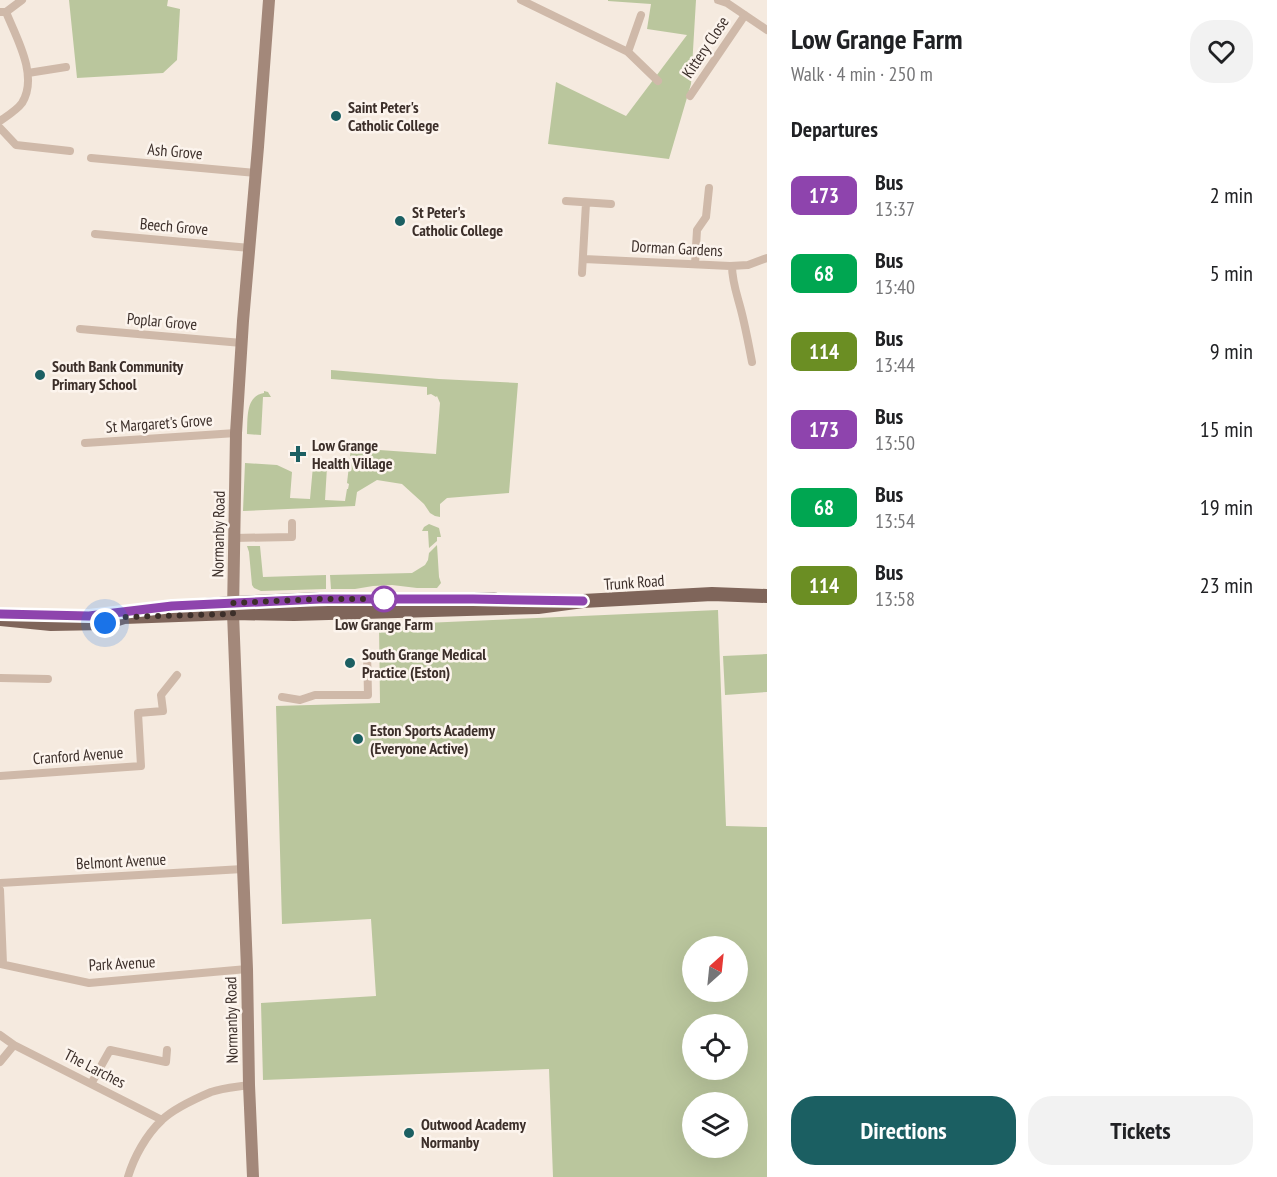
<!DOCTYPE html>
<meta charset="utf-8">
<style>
:root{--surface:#fff;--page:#f2f2f2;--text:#202124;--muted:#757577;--accent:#1b5f62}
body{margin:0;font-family:"PT Sans Narrow",sans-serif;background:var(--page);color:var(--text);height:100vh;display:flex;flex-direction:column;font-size:22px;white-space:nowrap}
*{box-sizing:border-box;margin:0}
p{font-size:20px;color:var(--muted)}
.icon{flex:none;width:33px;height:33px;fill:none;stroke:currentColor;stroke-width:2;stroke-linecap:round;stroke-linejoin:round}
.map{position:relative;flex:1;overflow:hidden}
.side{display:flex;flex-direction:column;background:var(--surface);width:510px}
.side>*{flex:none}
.badge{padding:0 12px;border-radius:9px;font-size:21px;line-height:39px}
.needle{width:39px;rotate:27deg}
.tools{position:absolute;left:682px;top:936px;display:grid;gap:12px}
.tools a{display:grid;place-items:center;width:66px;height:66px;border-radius:50%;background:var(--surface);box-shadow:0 6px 24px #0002;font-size:30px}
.you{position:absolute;width:30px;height:30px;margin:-15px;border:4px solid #fff;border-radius:50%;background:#1a73e8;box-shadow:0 0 0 9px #1a73e833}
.map>.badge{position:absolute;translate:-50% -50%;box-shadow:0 0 0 3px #fff}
h2{padding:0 24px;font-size:22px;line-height:54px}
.round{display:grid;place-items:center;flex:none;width:63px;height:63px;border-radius:24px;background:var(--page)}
.head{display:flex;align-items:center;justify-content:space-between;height:102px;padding:0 24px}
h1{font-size:28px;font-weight:700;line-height:45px}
.button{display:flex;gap:12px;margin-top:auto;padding:12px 24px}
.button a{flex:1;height:69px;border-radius:24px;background:var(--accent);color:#fff;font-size:24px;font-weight:700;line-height:69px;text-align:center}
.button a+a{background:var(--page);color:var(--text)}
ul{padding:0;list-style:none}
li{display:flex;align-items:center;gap:18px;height:78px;padding:0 24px}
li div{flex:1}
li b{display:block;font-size:22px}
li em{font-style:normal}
li .badge{min-width:66px;font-weight:700;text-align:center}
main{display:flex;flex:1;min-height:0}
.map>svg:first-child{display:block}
.green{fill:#bac69d;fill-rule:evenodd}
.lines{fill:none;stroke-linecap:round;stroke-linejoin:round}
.street{stroke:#cfb9a9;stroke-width:8}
.secondary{stroke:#a3887a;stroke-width:12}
.primary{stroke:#7f655a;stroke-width:14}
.line-casing{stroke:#fff;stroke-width:14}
.line{stroke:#8e44ad;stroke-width:9}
.walk{stroke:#3c2f2a;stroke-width:6;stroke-dasharray:0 10.8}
.poi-dot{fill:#1b5f62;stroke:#fcf4ed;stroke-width:2}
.stop-dot{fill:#fff;stroke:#8e44ad;stroke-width:3}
.labels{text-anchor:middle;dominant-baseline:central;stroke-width:5;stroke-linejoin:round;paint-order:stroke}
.street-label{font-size:16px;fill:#3c2f2a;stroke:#fcf4ed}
.poi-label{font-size:16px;font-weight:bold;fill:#3c2f2a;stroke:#fcf4ed;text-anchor:start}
.stop-label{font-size:16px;font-weight:bold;fill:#3c2f2a;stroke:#fcf4ed}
</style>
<main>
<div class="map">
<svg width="767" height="1177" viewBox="0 0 767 1177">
<rect width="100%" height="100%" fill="#f5eadf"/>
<path class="green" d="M69,0H168L167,6L180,9L177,60L163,73L77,78Z
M608,0H696L691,84L669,159L548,144L556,82L626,116L687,35L647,29L651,4L608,1Z
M331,370L439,379L518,383L509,493L447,498L440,504V517L435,516L430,513L424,504L402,484L377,480L357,492L355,506L243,511L245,463L277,465L292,472L290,498L310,499L313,466L327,467L325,500L345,501L347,489H348L349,484L347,483L351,448L436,454L440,403L437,396L436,397L431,394L427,395V387L331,379Z
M264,391L268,392L271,397H263L261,435L247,434C248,419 245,396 264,393Z
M429,524L439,528L441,537H437V541L429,548L428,531H422L424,527Z
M437,545L439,577L441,583L437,588H417L392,585L373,586L355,589H331L330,575L412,573L425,565L428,560L429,553Z
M247,546H260L263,577L326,575V589L261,591L254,588L252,585L249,552Z
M718,610L726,826L767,827V1177H553L549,1069L263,1080L261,1003L376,996L371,919L282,924L276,706L380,703L379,625ZM738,946V992H693V946ZM693,1024H738V1070H693ZM693,1102H738V1148H693Z
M767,654V692L725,695L723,656Z"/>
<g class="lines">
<path class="street" d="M521,0L628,52L658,81
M718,0L727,3L767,30
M0,12H6L22,0
M628,52L641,15
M28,73L66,67
M690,96L745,15
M0,121C7,116 17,110 22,103C39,76 16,37 6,12
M0,128L16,145L70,151
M91,158L256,173
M566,201L611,204
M95,234L250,248
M584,259L730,266L748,265L767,258
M695,264L697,230L706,217L709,188
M732,266C732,283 738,297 742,314C746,330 749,346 752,362
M582,273L586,203
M80,329L242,343
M85,443L236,433
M234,538L292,537V523
M0,678L48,679
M282,697L300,700L315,695H368L367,651
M0,776L141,766L138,713L163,711L161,695L177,675
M0,883L243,869
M0,890L3,964
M0,964L89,983L247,969
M0,1035L14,1045
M0,1062L14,1045L162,1120
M91,1084L110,1050L166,1062L167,1050
M128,1177C134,1157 146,1135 162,1120C173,1109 197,1098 211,1092C223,1088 237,1087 249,1085"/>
<path class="secondary" d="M253,1177L249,1085L247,969L233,613L236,433L243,321L258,147L269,0"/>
<path class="primary" d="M151,609L233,603L320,599H494
M0,619L51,624L105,623L124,617L233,613L294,614L538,607L583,601L712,594L767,596"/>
</g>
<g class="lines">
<defs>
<path id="line" d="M0,614L89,616L172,606L320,599H473L583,601"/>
</defs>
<use href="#line" class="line-casing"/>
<use href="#line" class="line"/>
<path class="walk" d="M105,623L124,617L233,614V603L320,599H386H384"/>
</g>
<g class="poi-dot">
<circle cx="336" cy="116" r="6"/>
<circle cx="400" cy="221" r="6"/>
<circle cx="40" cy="375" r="6"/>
<path d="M295 445h6v6h6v6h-6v6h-6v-6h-6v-6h6z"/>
<circle cx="350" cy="663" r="6"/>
<circle cx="358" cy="739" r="6"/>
<circle cx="409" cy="1133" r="6"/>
</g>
<circle class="stop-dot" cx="384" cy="599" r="12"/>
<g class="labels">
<g class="street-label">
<text transform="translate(705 47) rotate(-56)">Kittery Close</text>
<text transform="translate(175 151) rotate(5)">Ash Grove</text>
<text transform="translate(174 226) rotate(5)">Beech Grove</text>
<text transform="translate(677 248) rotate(3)">Dorman Gardens</text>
<text transform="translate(162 321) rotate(5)">Poplar Grove</text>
<text transform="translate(159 423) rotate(-4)">St Margaret's Grove</text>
<text transform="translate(218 534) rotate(-89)">Normanby Road</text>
<text transform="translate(634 582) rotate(-4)">Trunk Road</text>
<text transform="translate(78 755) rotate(-4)">Cranford Avenue</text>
<text transform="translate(121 861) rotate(-3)">Belmont Avenue</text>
<text transform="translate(122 963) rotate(-3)">Park Avenue</text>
<text transform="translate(231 1020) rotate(-91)">Normanby Road</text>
<text transform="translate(95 1068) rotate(27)">The Larches</text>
</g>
<g class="poi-label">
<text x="348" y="107">Saint Peter's<tspan x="348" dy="18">Catholic College</tspan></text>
<text x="412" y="212">St Peter's<tspan x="412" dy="18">Catholic College</tspan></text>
<text x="52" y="366">South Bank Community<tspan x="52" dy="18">Primary School</tspan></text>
<text x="312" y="445">Low Grange<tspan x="312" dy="18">Health Village</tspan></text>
<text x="362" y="654">South Grange Medical<tspan x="362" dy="18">Practice (Eston)</tspan></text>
<text x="370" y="730">Eston Sports Academy<tspan x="370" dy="18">(Everyone Active)</tspan></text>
<text x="421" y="1124">Outwood Academy<tspan x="421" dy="18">Normanby</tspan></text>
</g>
<g class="stop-label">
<text x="384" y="624">Low Grange Farm</text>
</g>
</g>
</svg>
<div class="tools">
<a><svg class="needle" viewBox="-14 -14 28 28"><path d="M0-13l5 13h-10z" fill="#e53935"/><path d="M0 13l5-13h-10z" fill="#757577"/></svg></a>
<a><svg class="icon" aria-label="locate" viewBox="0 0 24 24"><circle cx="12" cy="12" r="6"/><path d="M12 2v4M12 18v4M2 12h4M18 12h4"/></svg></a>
<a><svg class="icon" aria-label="layers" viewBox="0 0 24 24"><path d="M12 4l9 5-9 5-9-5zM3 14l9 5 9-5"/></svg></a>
</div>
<div class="you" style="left:105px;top:623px"></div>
</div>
<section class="side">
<div class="head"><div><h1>Low Grange Farm</h1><p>Walk · 4 min · 250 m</p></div><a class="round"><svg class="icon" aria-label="heart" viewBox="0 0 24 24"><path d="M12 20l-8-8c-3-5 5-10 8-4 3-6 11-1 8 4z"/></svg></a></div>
<h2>Departures</h2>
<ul>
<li><span class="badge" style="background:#8e44ad;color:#fff">173</span><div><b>Bus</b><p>13:37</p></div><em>2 min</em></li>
<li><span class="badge" style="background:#00a651;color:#fff">68</span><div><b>Bus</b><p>13:40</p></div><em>5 min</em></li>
<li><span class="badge" style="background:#6b8e23;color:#fff">114</span><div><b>Bus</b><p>13:44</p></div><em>9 min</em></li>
<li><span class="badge" style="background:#8e44ad;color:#fff">173</span><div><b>Bus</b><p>13:50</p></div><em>15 min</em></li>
<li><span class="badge" style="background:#00a651;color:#fff">68</span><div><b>Bus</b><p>13:54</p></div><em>19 min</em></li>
<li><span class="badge" style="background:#6b8e23;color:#fff">114</span><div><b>Bus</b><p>13:58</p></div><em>23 min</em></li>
</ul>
<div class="button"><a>Directions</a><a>Tickets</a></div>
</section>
</main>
